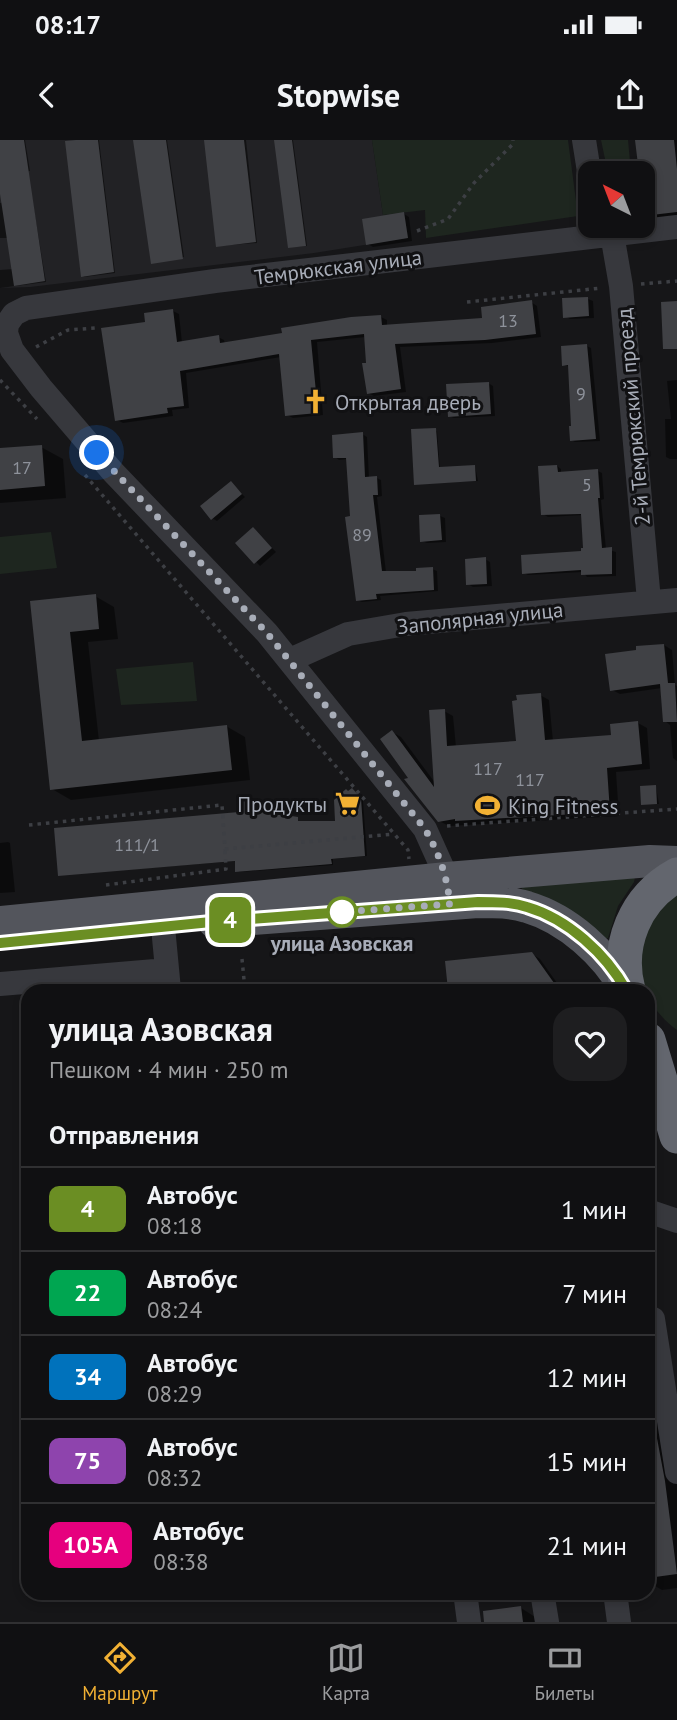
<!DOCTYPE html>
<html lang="ru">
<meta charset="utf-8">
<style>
:root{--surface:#101012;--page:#1e1e20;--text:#f1f3f6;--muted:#9c9d9f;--line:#303032;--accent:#f2b134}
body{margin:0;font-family:"PT Sans",sans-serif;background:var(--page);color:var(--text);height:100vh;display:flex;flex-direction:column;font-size:26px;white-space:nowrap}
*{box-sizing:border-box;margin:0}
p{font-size:23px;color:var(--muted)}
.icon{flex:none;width:38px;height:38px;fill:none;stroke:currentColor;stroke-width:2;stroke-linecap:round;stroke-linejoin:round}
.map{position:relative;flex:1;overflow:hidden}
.side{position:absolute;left:21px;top:844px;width:634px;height:616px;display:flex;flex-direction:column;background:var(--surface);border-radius:21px;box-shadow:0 4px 10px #0003,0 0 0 2px var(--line)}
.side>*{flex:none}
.badge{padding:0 14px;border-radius:10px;font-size:24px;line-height:46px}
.needle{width:46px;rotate:318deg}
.buttons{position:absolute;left:578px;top:21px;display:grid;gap:14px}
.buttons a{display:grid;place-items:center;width:77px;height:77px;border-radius:14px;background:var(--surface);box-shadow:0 4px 10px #0003,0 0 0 2px var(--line);font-size:35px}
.you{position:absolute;width:35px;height:35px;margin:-18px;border:5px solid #fff;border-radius:50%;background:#1a73e8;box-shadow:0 0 0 10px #1a73e833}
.map>.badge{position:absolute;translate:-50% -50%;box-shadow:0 0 0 4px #fff}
h2{padding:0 28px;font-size:26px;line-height:63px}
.round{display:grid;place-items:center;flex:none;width:74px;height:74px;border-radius:21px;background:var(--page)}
.overview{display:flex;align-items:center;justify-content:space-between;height:119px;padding:0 28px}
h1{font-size:33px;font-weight:800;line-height:52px}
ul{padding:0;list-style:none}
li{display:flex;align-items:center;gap:21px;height:84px;padding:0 28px;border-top:2px solid var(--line)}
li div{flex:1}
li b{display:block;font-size:26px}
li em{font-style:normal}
li .badge{min-width:77px;font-weight:700;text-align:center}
.status{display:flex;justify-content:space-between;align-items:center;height:49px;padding:0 35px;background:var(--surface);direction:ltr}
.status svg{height:19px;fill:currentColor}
header{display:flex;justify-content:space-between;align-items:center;height:91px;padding:0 28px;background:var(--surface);font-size:32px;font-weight:800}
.menu{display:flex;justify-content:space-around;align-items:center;height:98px;border-top:2px solid var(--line);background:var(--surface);font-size:19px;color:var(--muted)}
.menu a{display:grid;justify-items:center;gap:4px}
.menu .current{color:var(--accent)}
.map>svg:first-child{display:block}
.built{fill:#222225}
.green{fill:#1e261f}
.shadow{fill:#0007}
.building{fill:#404145}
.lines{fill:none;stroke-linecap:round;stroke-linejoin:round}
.path{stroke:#3d3f44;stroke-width:3.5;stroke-dasharray:3.5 5;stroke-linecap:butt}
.minor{stroke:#37383d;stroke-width:24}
.major{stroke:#53555c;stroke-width:32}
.highway{stroke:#63666e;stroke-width:35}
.line-casing{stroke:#fff;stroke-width:16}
.line{stroke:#6b8e23;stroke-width:10}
.walk{stroke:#a8adb8;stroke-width:7;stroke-dasharray:0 12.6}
.stop-dot{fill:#fff;stroke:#6b8e23;stroke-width:3.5}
.labels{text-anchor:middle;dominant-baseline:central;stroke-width:6;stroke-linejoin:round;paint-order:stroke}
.number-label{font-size:18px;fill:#8e929b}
.street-label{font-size:21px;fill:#a8adb8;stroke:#111113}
.poi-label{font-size:21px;fill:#a8adb8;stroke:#111113;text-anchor:start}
.stop-label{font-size:21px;font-weight:bold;fill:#a8adb8;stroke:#111113}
</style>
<div class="status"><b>08:17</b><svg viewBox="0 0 49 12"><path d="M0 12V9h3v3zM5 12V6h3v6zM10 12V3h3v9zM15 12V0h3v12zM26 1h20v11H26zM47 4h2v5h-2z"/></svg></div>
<header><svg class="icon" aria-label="back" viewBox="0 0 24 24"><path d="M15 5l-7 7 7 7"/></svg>Stopwise<svg class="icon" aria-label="share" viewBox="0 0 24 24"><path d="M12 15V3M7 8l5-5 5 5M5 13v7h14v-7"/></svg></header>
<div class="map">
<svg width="677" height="1482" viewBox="0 0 677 1482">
<rect width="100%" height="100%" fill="#161618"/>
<path class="built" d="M0,0H372L383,75L404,72L408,98L314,113L30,147L0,148Z"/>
<path class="green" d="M372,0H568L578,76L426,98L425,70L383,75Z
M601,0H628L631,33H608Z
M51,392L57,428L0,434V397Z
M193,522L197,561L121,565L116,529Z
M635,737L634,742L618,766L608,798H600L549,761L522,749L520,742Z
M677,752V890C642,865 632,825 649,785C654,773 668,761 677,752Z"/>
<path class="shadow" d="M0,0H25L30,31L0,35Z
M90,0H99L115,133L84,137L82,135Z
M135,0H167L184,117L153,122Z
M206,0H246L257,103L218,106Z
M276,0H293L307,106L290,107Z
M637,0H677V82L660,83L645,75L642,33H640Z
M32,58L46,142L0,148V130L13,129L8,98H0V63Z
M404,74L409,77L412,101L373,107L368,104Z
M588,159L593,161L594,178L570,179L565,176Z
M531,162L537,166L541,197L492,203L400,207L406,252L374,256L368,253L366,197L317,202L323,275L293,278L287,275L281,217L186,233L189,268L172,270L173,276L123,283L117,280L146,183L173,171L179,174L182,203L218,197L224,200L225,204L381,177L387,180V186L484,179Z
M587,206L591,208L600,301L575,302L571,300L573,288L570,227L564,225Z
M677,240V319H670L666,317L665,279H671L667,241Z
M488,243L493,246L495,276L454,278L449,276Z
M435,290L437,291L440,329L475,326L478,341L416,344Z
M362,294L367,297L369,338H377L381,340L382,356L377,357L386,432L418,433L432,429L437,431L438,451L380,456L381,460L362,462L357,460L348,319L339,320L335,317Z
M41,307L63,319L66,358L0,363V310Z
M557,326L561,329V333L598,331L602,333L604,359L601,360L606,409L616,412V436L587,437L583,432L528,435L524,433L582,413L585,410L583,375L548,377L543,374Z
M231,343L245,357L217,381L212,378Z
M440,376L445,378L446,402L427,403L422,401Z
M253,389L276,412L260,426L238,403Z
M485,419L490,422L492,446L473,447L468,444Z
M95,456L114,467L118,499L88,502L99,601L226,586L245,597L250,640L71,660L52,649L32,463Z
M664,505L672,510L675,545L677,546V621L673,618L670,585L665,581L662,548L620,554L612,550Z
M540,555L549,560L553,601L613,597L638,583L647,588L650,629L616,632L619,676L449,686L439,681L411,639L392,592L401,597L436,644L444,571L453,576L456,607L518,603Z
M656,647L659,664H643Z
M354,651L363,661L367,716L333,719V725L239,732L236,721L59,735L274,675L297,679L299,683H337Z
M8,702L10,703L15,752L0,753V703Z
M532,814L540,819L562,850H449L447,822Z
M395,842L405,850H330V849Z
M648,1227L666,1238L677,1306V1448L662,1450L648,1442Z
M521,1468L543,1482H486Z"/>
<path class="building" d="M0,0H24L45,141L14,146L0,54Z
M76,0H98L114,132L81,137L65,1Z
M133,0H166L183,119L151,124Z
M204,0H244L256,102L216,107Z
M274,0H292L306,106L288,108Z
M635,0H674L677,29V72L643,76L642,33H639Z
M404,72L408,98L366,105L362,79Z
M588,157L589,176L563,178L562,158Z
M532,160L536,194L485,200L395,204L401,249L367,254L362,223H366L364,194L311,200L318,273L285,276L279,214L180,231L184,266L167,268L168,273L115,281L101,188L145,182L144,173L173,169L177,202L219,195L220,203L282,193L281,188L351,177L381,175L382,185L482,178L481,167Z
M677,161V209H663L661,162Z
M587,204L596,299L570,301L569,286H571L568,225L562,226L561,206Z
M489,242L491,274L448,277L446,244Z
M436,288L439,327L475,325L476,341L414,345L411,289Z
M363,292L365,337L377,336L378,355H373L382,431H416V428L433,427L434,450L376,454L377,459L356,461L345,377L350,376L346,318H333L332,295Z
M42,305L45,346L0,350V308Z
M557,325L558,332L598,329L600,358H598L602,408L612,407V434L581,435V430L522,434L521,415L581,411V408H583L581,374L541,375L538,326Z
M231,341L242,354L211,380L200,366Z
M440,374L442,400L420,402L419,375Z
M253,387L272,408L254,424L235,403Z
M486,417L487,444L466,445L465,419Z
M96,454L99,489L70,492L82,601L227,585L232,630L50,650L30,461Z
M664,504L668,543H664H675L677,582H663L660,544L610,551L605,514L636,510V506Z
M541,553L545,600L611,595L610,584L638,581L642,624L607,628L610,672L455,681V679L438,682L404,639L408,638L380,599L392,590L434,647L429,570L445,569L447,606L516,601L512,561L517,560L516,555Z
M656,645L657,664L641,665L640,646Z
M352,648L361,658L365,716L331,719L332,724L235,732V721L58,736L54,688L239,672L241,658L263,661L273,673L298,677V681H335L334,660L346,649L348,651Z
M532,812L559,850H448L445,821Z
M653,1277L665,1341L677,1434L648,1438V1278Z
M521,1466L523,1482H484L483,1471Z"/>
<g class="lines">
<path class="path" d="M417,91L448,79L474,43L513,4V0
M641,144L677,141
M467,162L602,148
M36,207L68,190L96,188
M0,240L37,279
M85,335L408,710L409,719
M29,685L222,665L225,709L394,694
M447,686L677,669
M106,745L226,729L225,709
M242,819L245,850"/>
<path class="minor" d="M584,0L590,38
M612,94L621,146L649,461
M7,184L6,193L12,210L41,248L113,332L267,493L425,689L447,738L449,754
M7,184L14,174L26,168L215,141L677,87
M290,520L348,494L406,484L677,460
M163,787L169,850
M0,844L167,830
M648,1071L677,1081
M653,1179L677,1332
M465,1452L469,1482
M542,1452L547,1482
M615,1452L619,1482"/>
<path class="major" d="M0,782L447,738L650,721L677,722
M214,782L478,762C495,762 512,762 527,767C568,779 606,814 626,850"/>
<path class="highway" d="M628,850C616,805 635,758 677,735
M648,900L677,996"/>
</g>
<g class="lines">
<defs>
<path id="line" d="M0,803L211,782L478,762C495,762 512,762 527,767C568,779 606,814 626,850"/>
</defs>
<use href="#line" class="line-casing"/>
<use href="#line" class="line"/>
<path class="walk" d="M97,313L267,493L425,689C439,713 447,736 450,764L342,772"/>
</g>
<defs>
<symbol id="church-bare" viewBox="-9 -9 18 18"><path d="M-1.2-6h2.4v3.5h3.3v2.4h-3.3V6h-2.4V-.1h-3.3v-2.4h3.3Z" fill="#f2b134" stroke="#111113" stroke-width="2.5" paint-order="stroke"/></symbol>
<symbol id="supermarket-bare" viewBox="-9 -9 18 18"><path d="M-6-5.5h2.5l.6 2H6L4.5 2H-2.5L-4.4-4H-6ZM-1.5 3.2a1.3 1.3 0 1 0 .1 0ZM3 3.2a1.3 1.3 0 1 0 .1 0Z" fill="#f2b134" stroke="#111113" stroke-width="2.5" paint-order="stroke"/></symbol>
<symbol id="stadium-bare" viewBox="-9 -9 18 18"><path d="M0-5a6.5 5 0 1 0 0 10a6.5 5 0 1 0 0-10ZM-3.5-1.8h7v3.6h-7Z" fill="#f2b134" stroke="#111113" stroke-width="2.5" paint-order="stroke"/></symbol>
</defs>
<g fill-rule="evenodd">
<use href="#church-bare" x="298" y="244" width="35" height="35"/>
<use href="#supermarket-bare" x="330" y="646" width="35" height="35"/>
<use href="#stadium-bare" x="470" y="648" width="35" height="35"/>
</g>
<circle class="stop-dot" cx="342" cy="772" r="14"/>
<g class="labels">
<g class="number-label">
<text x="508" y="180">13</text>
<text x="581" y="253">9</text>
<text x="22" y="327">17</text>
<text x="587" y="344">5</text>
<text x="362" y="394">89</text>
<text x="488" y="628">117</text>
<text x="530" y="639">117</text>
<text x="137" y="704">111/1</text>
</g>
<g class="street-label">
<text transform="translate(338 127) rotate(-7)">Темрюкская улица</text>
<text transform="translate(633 277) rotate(-95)">2-й Темрюкский проезд</text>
<text transform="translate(480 478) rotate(-6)">Заполярная улица</text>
</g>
<g class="poi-label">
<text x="335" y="262">Открытая дверь</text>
<text x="327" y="664" text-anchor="end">Продукты</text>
<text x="508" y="666">King Fitness</text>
</g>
<g class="stop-label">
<text x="342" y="803">улица Азовская</text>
</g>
</g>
</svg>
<div class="buttons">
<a><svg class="needle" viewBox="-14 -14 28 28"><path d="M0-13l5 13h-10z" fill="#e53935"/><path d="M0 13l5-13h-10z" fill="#9c9d9f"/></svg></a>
</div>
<div class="you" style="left:97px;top:313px"></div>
<b class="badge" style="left:230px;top:780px;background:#6b8e23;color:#fff">4</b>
<section class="side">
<div class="overview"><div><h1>улица Азовская</h1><p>Пешком · 4 мин · 250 m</p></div><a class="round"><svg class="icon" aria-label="heart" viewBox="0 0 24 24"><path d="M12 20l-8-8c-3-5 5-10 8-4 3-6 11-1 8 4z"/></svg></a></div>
<h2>Отправления</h2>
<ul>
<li><span class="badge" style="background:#6b8e23;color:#fff">4</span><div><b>Автобус</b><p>08:18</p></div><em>1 мин</em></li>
<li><span class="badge" style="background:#00a651;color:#fff">22</span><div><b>Автобус</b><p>08:24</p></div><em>7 мин</em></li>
<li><span class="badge" style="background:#0072bc;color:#fff">34</span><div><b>Автобус</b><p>08:29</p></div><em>12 мин</em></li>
<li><span class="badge" style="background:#8e44ad;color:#fff">75</span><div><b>Автобус</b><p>08:32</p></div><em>15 мин</em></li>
<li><span class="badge" style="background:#e6007e;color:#fff">105А</span><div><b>Автобус</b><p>08:38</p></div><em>21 мин</em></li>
</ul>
</section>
</div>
<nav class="menu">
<a class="current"><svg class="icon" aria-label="directions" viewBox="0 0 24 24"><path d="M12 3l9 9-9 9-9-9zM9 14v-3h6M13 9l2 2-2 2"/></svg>Маршрут</a>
<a><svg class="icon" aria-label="map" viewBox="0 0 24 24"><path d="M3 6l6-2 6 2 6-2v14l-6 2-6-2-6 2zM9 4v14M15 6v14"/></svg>Карта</a>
<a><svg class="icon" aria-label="tickets" viewBox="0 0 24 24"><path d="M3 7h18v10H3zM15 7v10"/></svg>Билеты</a>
</nav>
